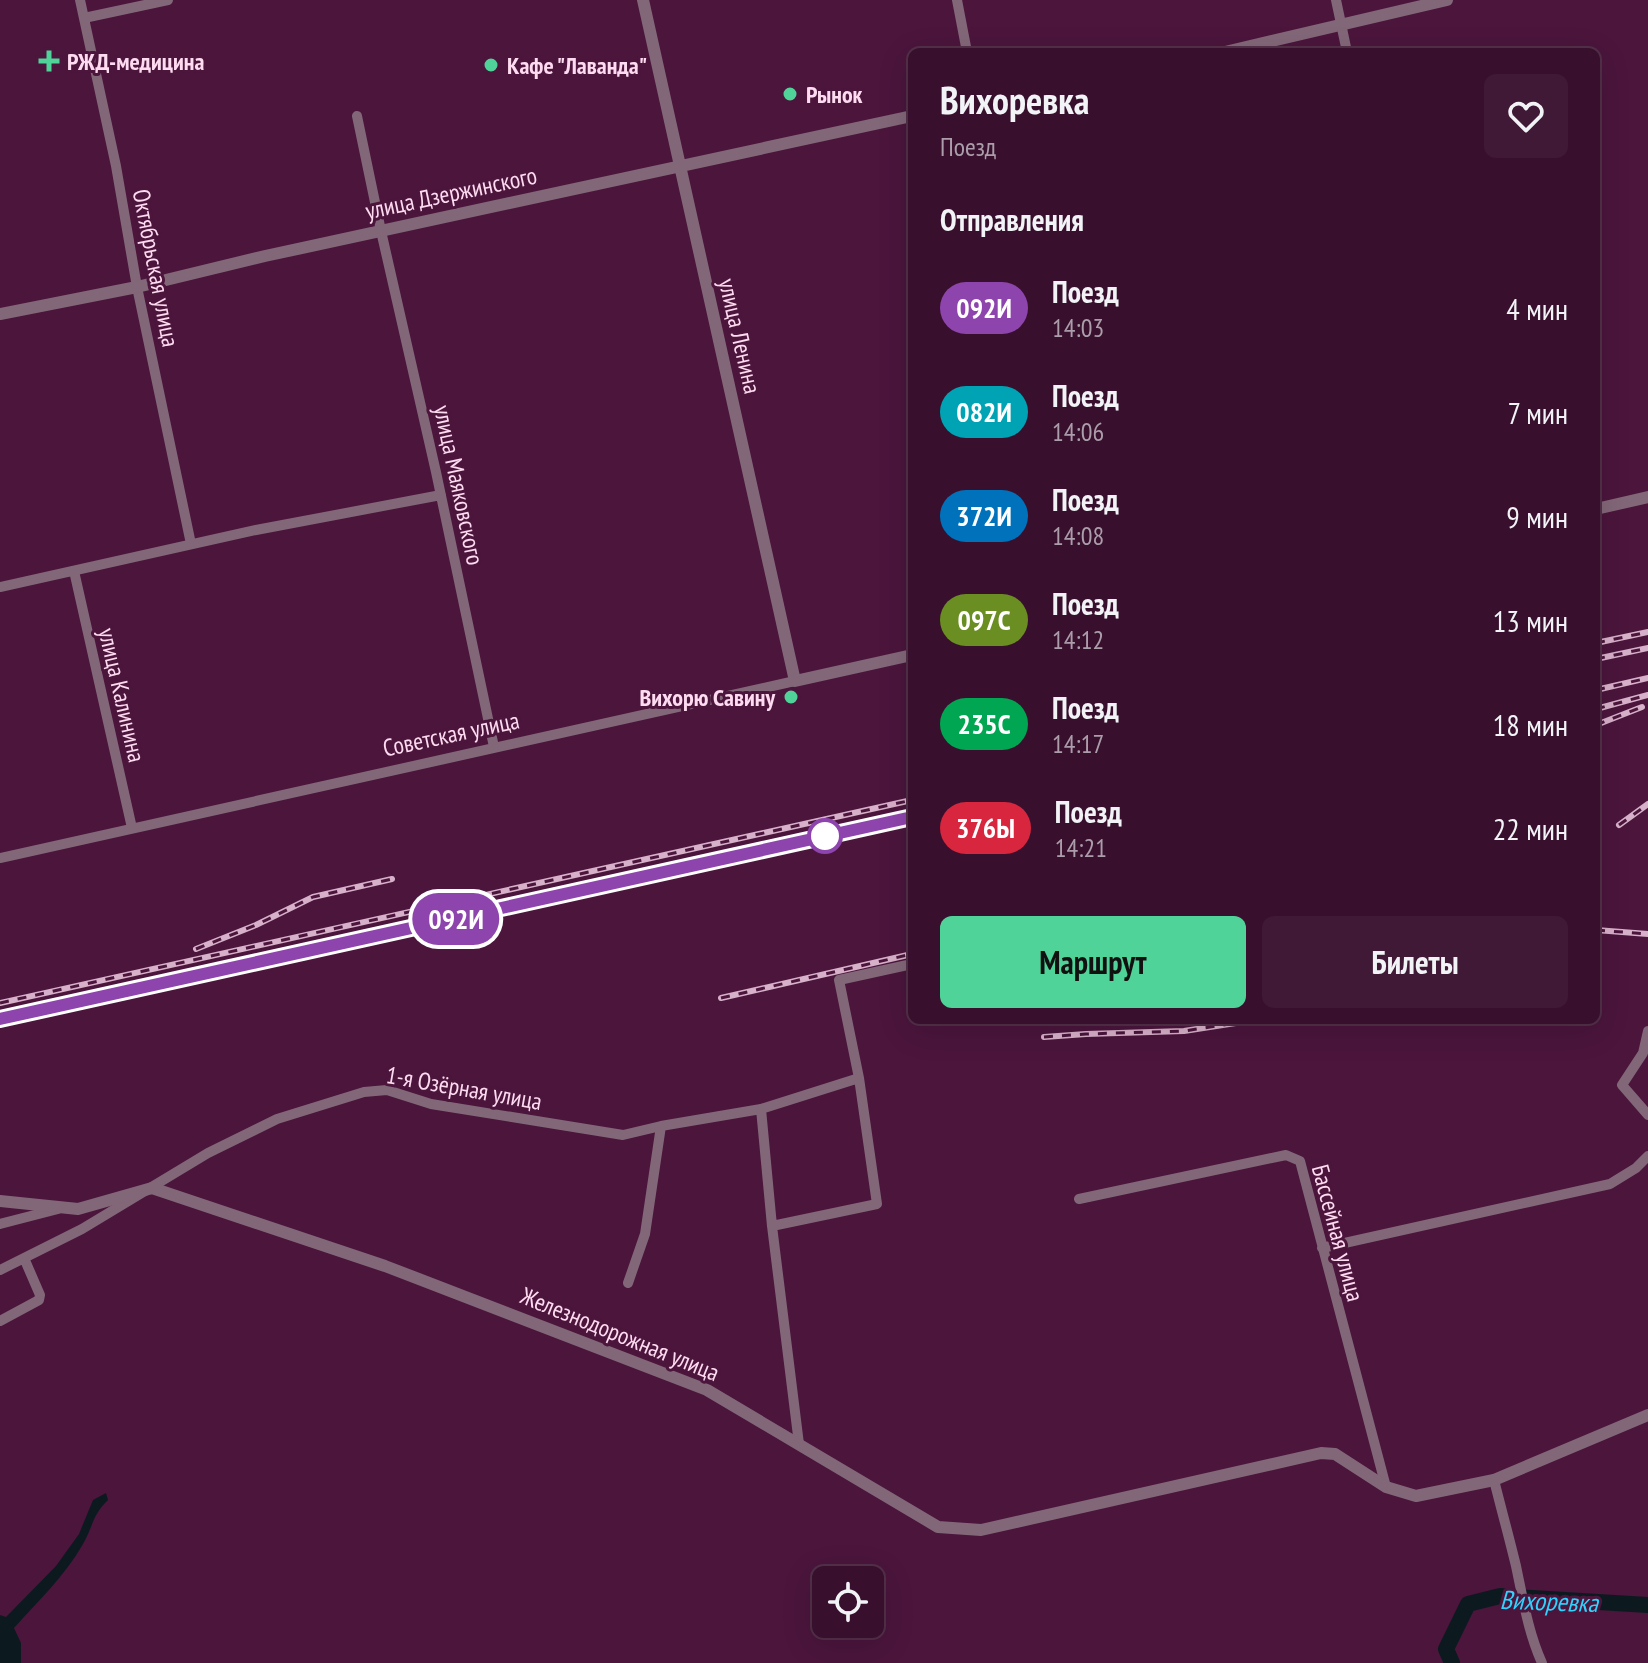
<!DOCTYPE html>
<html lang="ru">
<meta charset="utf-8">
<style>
:root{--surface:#38102d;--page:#3f1935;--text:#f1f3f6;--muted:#ab9daa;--line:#523049;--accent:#50d398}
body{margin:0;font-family:"PT Sans Narrow",sans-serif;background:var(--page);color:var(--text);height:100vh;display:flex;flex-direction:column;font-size:30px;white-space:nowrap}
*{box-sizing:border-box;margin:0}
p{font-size:26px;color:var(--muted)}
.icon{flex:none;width:44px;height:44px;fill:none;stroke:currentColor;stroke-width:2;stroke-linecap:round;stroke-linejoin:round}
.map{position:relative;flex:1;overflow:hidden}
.side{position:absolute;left:908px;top:48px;width:692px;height:976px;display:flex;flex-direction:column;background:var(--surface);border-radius:12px;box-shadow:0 8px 32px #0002,0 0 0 2px var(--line)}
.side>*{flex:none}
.badge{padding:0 16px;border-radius:26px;font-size:28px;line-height:52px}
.controls{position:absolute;left:812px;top:1566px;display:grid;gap:16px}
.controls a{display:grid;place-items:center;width:72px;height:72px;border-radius:12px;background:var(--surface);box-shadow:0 8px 32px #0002,0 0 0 2px var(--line);font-size:40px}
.map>.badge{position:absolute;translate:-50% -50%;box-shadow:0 0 0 4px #fff}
h2{padding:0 32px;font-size:30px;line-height:72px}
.round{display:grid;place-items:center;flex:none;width:84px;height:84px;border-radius:12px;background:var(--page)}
.head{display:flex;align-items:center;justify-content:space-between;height:136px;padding:0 32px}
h1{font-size:38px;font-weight:700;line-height:60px}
.primary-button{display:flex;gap:16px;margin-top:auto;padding:16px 32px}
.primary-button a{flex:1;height:92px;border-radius:12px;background:var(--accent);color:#111;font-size:32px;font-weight:700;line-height:92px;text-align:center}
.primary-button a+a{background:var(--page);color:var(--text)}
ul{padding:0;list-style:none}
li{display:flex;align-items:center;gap:24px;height:104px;padding:0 32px}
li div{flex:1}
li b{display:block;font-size:30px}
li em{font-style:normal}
li .badge{min-width:88px;font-weight:700;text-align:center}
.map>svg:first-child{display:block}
.water{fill:#0c1a1f}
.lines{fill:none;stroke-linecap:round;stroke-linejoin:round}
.river{stroke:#0c1a1f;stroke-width:16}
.minor{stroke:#826778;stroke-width:10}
.tertiary{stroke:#826778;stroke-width:12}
.rail-casing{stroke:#d7b0c9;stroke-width:6}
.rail{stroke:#4b153c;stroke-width:3;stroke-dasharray:9;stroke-linecap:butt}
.line-casing{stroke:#fff;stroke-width:18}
.line{stroke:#8e44ad;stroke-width:12}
.poi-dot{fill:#50d398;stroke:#4b153c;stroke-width:3}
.stop-dot{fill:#fff;stroke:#8e44ad;stroke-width:4}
.labels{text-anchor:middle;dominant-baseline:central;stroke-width:6;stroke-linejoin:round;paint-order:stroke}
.poi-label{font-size:24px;font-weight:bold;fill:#fedbf0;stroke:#4b153c;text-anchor:start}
.street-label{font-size:24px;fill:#fedbf0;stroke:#4b153c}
.water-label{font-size:26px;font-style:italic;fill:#30d3fd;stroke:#4b153c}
</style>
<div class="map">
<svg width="1648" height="1663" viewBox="0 0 1648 1663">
<rect width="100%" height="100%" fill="#4b153c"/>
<path class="water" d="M106,1493L108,1500C92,1515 93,1527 83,1544C65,1576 38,1601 14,1628L21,1643V1663H0V1615L6,1617L56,1566L79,1534L93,1500Z"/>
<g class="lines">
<path class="river" d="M1452,1663L1446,1649L1468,1604L1500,1596L1648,1605"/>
<path class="minor" d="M80,0L116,166L137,287L191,544
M957,0L967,52
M1336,0L1347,52
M84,18L168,0
M357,116L381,231L436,472L494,747
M74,571L132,828
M0,587L256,530L441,495
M0,858L795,681
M1648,1031L1643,1053L1622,1085L1648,1115
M761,1109L772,1226L799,1444
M1079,1199L1286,1155L1300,1161L1386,1487
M0,1224L58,1209
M772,1226L877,1204L859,1078L839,980L912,964
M1322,1248L1610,1184L1636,1168L1648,1156
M0,1270L82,1229L208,1153L277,1119L364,1092L387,1090L431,1104L623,1135L661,1126L761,1109L859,1078
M628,1283L645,1234L661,1126
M0,1321L39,1300L40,1295L24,1258
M1494,1480C1501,1508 1509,1537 1516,1566C1523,1599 1528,1632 1542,1663"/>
<path class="tertiary" d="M643,0L795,681L912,655
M1225,52L1447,0
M0,314L137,287L265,256L912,116
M1596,509L1648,497
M0,1201L78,1209L152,1188L385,1266L707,1390L938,1527L981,1530L1321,1453L1335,1454L1386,1487L1416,1496L1494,1480L1648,1415"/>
<defs>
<path id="rail" d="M1596,643L1648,632
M1596,659L1648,648
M1596,690L1648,678
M1596,709L1648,695
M1596,725L1642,707
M1619,825L1648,804
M1596,930L1648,934
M196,949L256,925L313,897L392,879
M721,998L912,954
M0,1003L912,800
M0,1019L912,817
M1044,1037L1086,1034L1184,1031L1255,1020"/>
</defs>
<use href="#rail" class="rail-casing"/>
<use href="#rail" class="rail"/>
</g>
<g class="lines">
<defs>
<path id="line" d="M0,1019L912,817"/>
</defs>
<use href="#line" class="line-casing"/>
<use href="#line" class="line"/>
</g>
<g class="poi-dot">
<path d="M45 49h8v8h8v8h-8v8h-8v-8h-8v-8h8z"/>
<circle cx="491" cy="65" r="8"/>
<circle cx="790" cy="94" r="8"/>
<circle cx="791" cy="697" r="8"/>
</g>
<circle class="stop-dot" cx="825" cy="836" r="16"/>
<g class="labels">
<g class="poi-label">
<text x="67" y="61">РЖД-медицина</text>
<text x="507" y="65">Кафе "Лаванда"</text>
<text x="806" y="94">Рынок</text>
<text x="775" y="697" text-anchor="end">Вихорю Савину</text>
</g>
<g class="street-label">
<text transform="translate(451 193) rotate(-12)">улица Дзержинского</text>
<text transform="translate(156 268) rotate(79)">Октябрьская улица</text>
<text transform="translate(740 336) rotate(77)">улица Ленина</text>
<text transform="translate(459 485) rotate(78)">улица Маяковского</text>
<text transform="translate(122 695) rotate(77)">улица Калинина</text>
<text transform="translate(451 734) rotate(-12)">Советская улица</text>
<text transform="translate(464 1088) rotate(10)">1-я Озёрная улица</text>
<text transform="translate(1338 1233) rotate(75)">Бассейная улица</text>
<text transform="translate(620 1334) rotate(22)">Железнодорожная улица</text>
</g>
<g class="water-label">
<text transform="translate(1549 1601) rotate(2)">Вихоревка</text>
</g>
</g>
</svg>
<div class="controls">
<a><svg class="icon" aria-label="locate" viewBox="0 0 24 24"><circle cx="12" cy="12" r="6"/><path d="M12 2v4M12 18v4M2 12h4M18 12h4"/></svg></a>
</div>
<b class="badge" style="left:456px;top:919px;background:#8e44ad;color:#fff">092И</b>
<section class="side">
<div class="head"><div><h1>Вихоревка</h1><p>Поезд</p></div><a class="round"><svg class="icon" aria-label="heart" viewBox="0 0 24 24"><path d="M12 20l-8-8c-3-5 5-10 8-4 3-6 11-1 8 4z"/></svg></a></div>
<h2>Отправления</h2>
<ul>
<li><span class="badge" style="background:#8e44ad;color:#fff">092И</span><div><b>Поезд</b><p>14:03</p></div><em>4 мин</em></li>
<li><span class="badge" style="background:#00a3b4;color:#fff">082И</span><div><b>Поезд</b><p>14:06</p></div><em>7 мин</em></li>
<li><span class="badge" style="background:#0072bc;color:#fff">372И</span><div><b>Поезд</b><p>14:08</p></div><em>9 мин</em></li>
<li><span class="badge" style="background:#6b8e23;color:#fff">097С</span><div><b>Поезд</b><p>14:12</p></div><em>13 мин</em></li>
<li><span class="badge" style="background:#00a651;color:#fff">235С</span><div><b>Поезд</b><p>14:17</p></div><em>18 мин</em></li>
<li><span class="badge" style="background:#d7263d;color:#fff">376Ы</span><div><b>Поезд</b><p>14:21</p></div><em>22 мин</em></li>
</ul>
<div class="primary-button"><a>Маршрут</a><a>Билеты</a></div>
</section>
</div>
